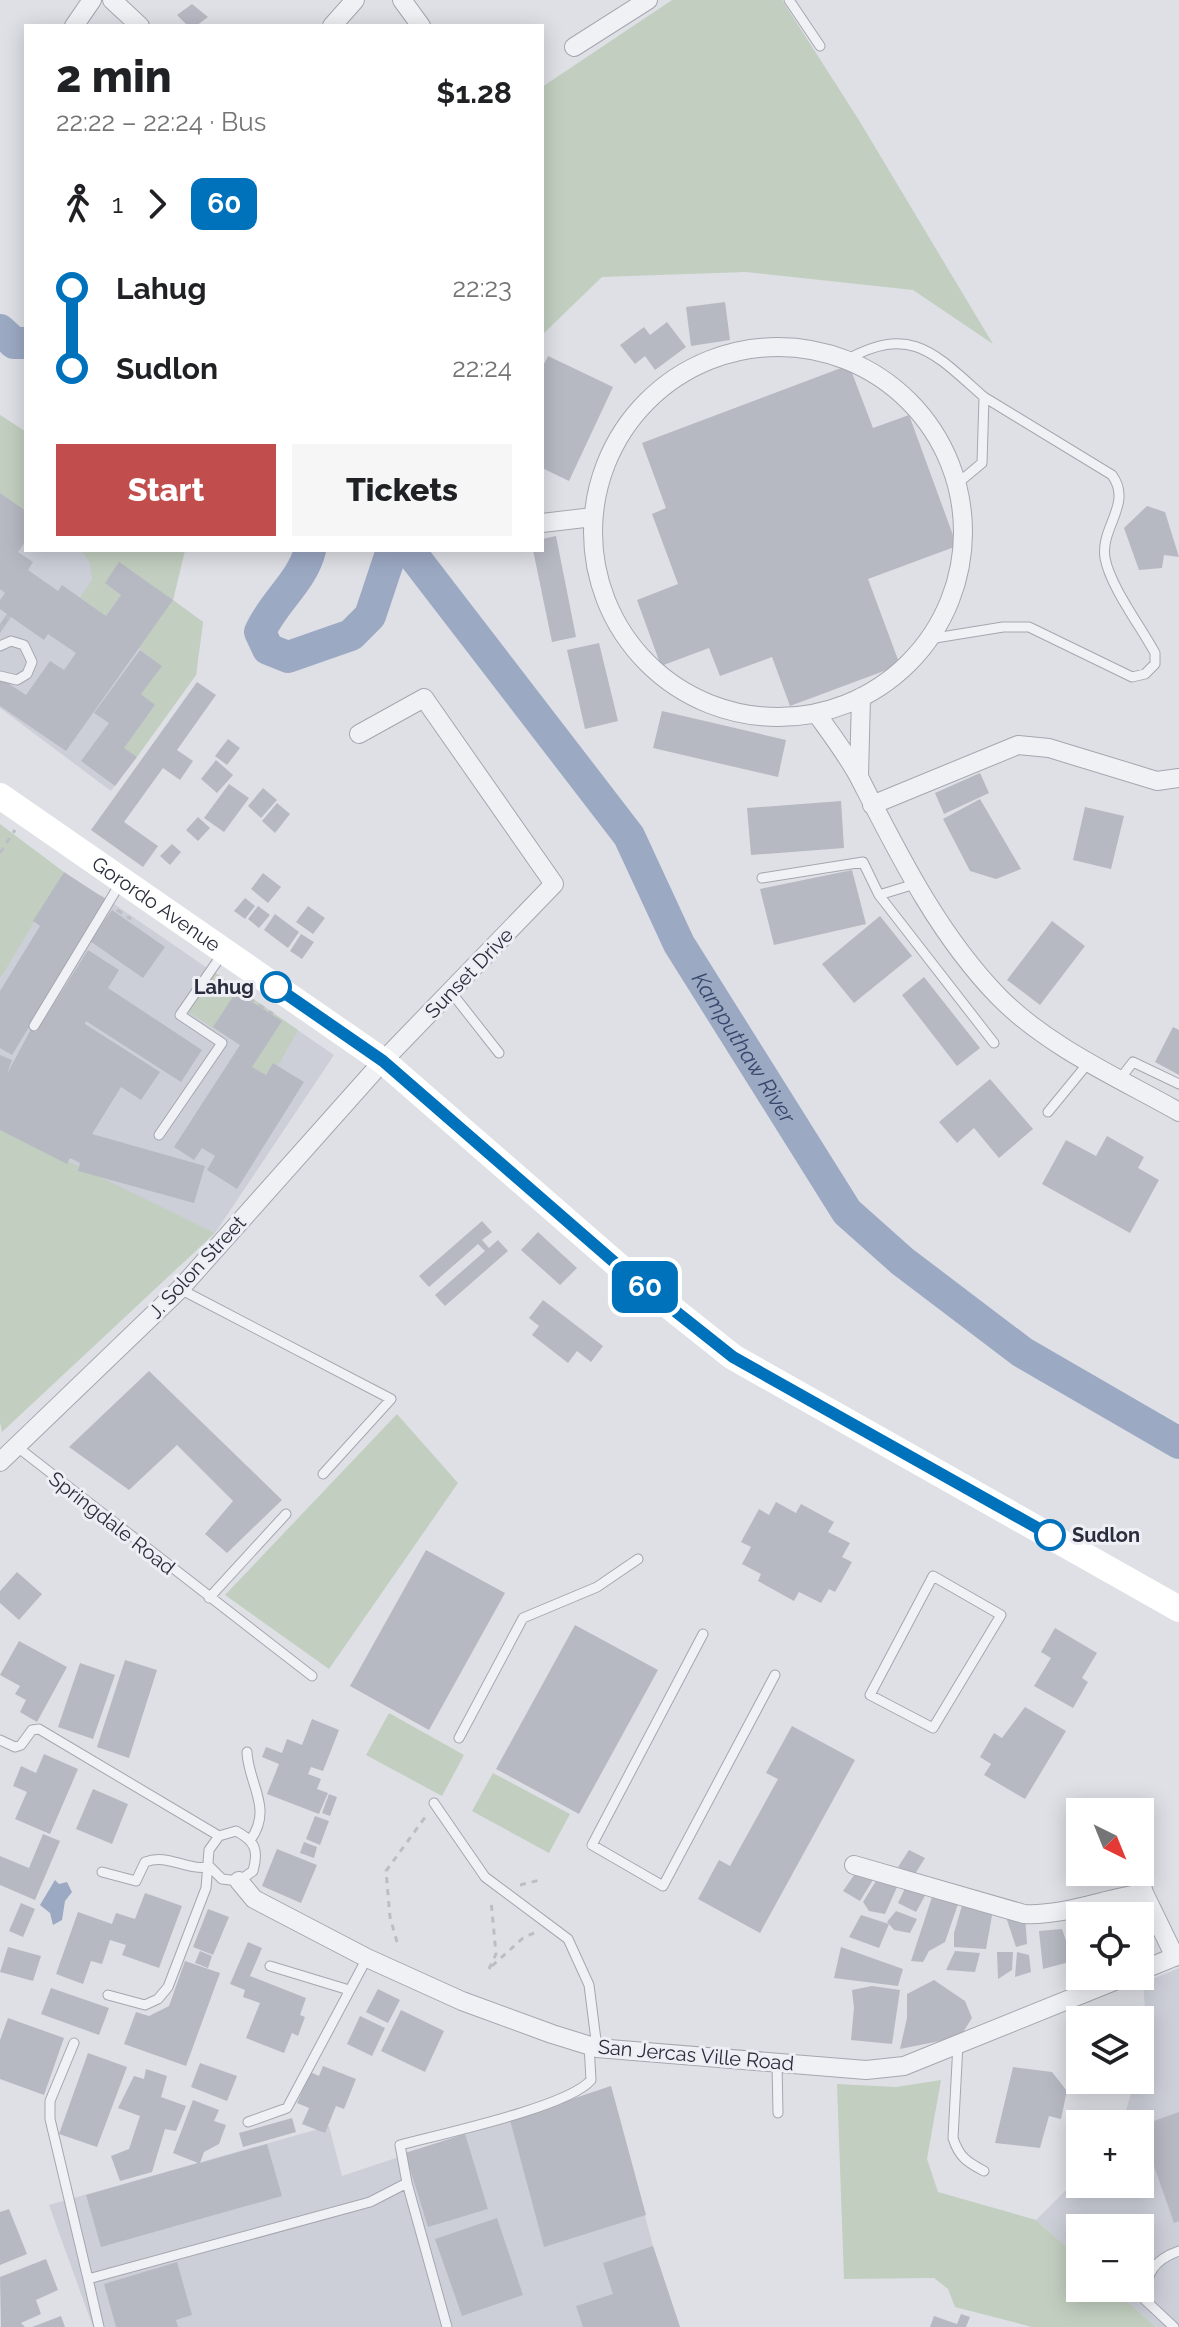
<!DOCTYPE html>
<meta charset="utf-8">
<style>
:root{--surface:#fff;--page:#f6f6f6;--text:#202124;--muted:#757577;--accent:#c14d4d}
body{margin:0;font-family:Raleway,sans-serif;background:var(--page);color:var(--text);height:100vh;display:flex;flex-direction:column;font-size:30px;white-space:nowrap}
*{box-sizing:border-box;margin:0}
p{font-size:26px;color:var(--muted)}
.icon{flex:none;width:44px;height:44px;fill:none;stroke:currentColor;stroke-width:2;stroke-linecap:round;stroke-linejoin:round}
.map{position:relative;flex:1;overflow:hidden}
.side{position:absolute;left:24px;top:24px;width:520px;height:528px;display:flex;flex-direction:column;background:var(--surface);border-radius:0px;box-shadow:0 4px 20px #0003}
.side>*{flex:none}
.badge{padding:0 16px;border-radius:12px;font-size:28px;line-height:52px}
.needle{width:52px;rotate:137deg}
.controls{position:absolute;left:1066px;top:1798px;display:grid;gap:16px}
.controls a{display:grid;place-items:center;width:88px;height:88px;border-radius:0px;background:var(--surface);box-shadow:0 4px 20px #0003;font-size:40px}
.map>.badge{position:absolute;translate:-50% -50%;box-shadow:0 0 0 4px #fff}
.legs{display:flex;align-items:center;gap:12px;height:88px;padding:0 32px;font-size:26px}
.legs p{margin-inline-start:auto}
.headline{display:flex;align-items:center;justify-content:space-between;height:136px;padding:0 32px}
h1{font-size:44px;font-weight:800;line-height:60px}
.action{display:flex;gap:16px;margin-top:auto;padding:16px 32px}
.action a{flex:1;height:92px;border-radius:0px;background:var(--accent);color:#fff;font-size:32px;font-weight:800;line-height:92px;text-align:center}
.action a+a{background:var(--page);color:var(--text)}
ul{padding:0 32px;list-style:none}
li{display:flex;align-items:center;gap:28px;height:80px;font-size:30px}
li i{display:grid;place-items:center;width:12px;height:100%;margin:0 10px;background:currentColor}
li i::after{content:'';width:20px;height:20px;margin:-10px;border:6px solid;border-radius:50%;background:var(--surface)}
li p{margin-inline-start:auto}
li:first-child i{background:linear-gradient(#0000 50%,currentColor 0)}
li:last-child i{background:linear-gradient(currentColor 50%,#0000 0)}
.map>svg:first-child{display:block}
.built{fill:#cccfd8}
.green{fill:#c2cfc0}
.water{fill:#9ca9c3}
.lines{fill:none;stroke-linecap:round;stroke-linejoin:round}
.river{stroke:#9ca9c3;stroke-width:32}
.building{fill:#b6b9c2}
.service-casing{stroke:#a4a7b0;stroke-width:11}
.minor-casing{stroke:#a4a7b0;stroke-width:20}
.path{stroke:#bcbec5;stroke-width:3;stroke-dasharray:6 6;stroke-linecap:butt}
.service{stroke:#f0f1f5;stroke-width:9}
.minor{stroke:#f0f1f5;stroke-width:18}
.secondary{stroke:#fff;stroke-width:26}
.line-1-casing{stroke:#fff;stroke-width:18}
.line-1{stroke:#0072bc;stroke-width:12}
.stop-1-dot{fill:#fff;stroke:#0072bc;stroke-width:4}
.labels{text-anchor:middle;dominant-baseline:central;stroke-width:6;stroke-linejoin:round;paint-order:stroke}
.street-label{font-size:20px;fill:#292d3c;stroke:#edeff4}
.stop-label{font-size:20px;font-weight:bold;fill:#292d3c;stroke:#edeff4;text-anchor:end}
.water-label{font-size:22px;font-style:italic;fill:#37466c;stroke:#edeff4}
</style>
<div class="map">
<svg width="1179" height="2327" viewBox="0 0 1179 2327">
<rect width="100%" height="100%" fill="#dee0e6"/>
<path class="built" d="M0,415L26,432V550H185L173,600L203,622L196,675L111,791L0,708Z
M101,895L334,1055L215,1233L67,1164L0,1127V979L33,921L70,944Z
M1179,1968V2327H1156L1112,2288H1140V2228H1080V2259L1036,2220L1080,2176V2184H1140V2124H1122L1135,2080H1140L1146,2021L1143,1983Z
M611,2086L653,2246L680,2327H93L49,2205L329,2126L342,2176Z"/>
<path class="green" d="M672,0H782L857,117L993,344L913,290L746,272L602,277L542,335V87Z
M0,415L26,432V511L0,493Z
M81,550H185L173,600L203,622L196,675L137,757L124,748L155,705L141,694L161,666L139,648L120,563L105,583L121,595L106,616L80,597L92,580L90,563Z
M0,824L64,872L0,979Z
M210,969L298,1030L278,1066L273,1063L266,1075L252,1067L258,1057L184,1009Z
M0,1128L215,1233L2,1432L0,1422Z
M397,1414L458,1483L329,1669L225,1595Z
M389,1713L464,1755L442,1796L366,1755Z
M493,1773L570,1814L549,1853L472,1811Z
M941,2080L927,2159L938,2192L1036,2220L1080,2259V2288H1112L1156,2327H1032L955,2307L948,2289L934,2278L844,2279L837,2084L896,2087Z"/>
<path class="water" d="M55,1880L59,1884L67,1882L72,1892L65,1901L62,1920L53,1925L50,1913L40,1905Z"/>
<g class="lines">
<g class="river">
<path d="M0,330L14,343H26"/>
<path d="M310,550C302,582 273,602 260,632L268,649L288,657L351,635L370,616L392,550"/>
<path id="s1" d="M409,550L629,836L679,944L847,1212L902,1261L1022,1352L1179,1443"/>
</g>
</g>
<path class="building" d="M192,4L208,17L196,26H188L177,15Z
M725,302L730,340L691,346L686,307Z
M667,322L686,347L655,370L645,356L635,364L620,345L644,327L650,335Z
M548,356L613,387L569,481L542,468V368Z
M849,365L873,428L909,415L957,546L868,579L900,665L790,706L772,657L720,676L709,648L661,666L637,600L678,584L652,514L666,508L642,443Z
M0,493L26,511V541L18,552L33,562L28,570L58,591L62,585L106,616L121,595L105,583L119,562L173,600L66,751L0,706V678L26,695L50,661L64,670L76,653L48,634L44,640L11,617L0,633V624L7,614L0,609V600L5,593L0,589Z
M1147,506L1165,512L1179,557L1164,555L1162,568L1139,570L1124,528Z
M556,536L576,637L552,642L533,550H542V539Z
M599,643L618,721L585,729L567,650Z
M140,650L162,666L141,694L155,705L124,748L137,757L115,786L81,761L109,723L94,713Z
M197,682L216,695L177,750L193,761L180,780L163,768L124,822L158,846L143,867L91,830Z
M662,711L786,740L778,777L653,748Z
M228,739L240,748L227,765L215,756Z
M216,760L233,775L217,793L201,779Z
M980,773L989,793L944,814L935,793Z
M229,784L249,798L224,832L204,818Z
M263,788L277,800L261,818L248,806Z
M980,799L1021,869L996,879L970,871L943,819Z
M841,801L844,848L751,855L747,808Z
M277,803L290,814L275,833L262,821Z
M1085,807L1124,816L1111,869L1073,860Z
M198,817L210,828L198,841L186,830Z
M172,844L181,852L170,865L160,856Z
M852,870L866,924L774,945L760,889Z
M64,872L107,900L12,1055L0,1048V991L40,926L33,921Z
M263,873L281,887L268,903L251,889Z
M245,898L255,906L245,919L234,911Z
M258,906L270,915L259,928L248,919Z
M308,906L325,918L313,934L296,922Z
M112,910L165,947L143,978L90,941Z
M275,914L299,932L288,948L264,930Z
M880,916L912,956L854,1003L822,964Z
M1052,921L1085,946L1040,1005L1007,980Z
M301,934L314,942L302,959L290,951Z
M88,950L119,970L108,988L202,1050L181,1082L86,1021L85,1024L160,1072L141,1100L121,1087L92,1134L205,1166L194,1203L78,1171L80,1163L70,1158L67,1164L0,1130V1055L12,1060L7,1074L31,1029L36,1032Z
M924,977L980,1048L957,1066L902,995Z
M236,992L282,1021L252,1067L266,1075L273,1063L304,1082L237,1189L207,1170L215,1156L202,1148L194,1160L174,1147L240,1045L213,1027Z
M1173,1027L1179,1030V1075L1155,1062Z
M990,1079L1033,1129L999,1158L974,1128L957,1143L939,1122Z
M1107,1136L1144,1157L1138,1168L1159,1180L1130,1233L1042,1184L1066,1140L1096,1156Z
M482,1221L492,1232L482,1240L489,1248L498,1240L508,1251L445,1306L435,1295L485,1251L478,1244L429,1287L419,1276Z
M538,1232L577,1268L560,1285L521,1250Z
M543,1300L603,1346L591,1362L577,1351L568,1363L532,1335L539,1326L529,1318Z
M149,1371L282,1500L227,1553L205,1534L233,1501L177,1445L129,1490L69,1447Z
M776,1502L796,1513L801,1504L834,1522L828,1532L850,1543L842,1557L852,1562L835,1592L829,1589L821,1603L799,1592L794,1601L758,1581L761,1574L742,1564L751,1547L741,1542L759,1509L769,1515Z
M426,1550L505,1593L429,1730L350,1686Z
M17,1572L42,1594L19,1620L0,1603V1591Z
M575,1625L658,1670L579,1814L496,1769Z
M1055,1628L1097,1653L1082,1678L1088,1682L1073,1708L1034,1686L1051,1658L1041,1652Z
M19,1641L67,1667L37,1722L20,1712L26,1700L15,1694L20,1686L0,1675Z
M125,1660L157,1670L129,1758L97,1747Z
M80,1663L115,1675L93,1739L58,1727Z
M1025,1707L1066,1731L1025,1799L984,1775L991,1764L980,1757L994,1733L1002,1738Z
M312,1719L339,1730L323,1771L311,1767L308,1774L321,1779L317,1789L328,1793L319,1814L267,1794L279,1764L262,1757L266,1747L282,1753L287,1739L302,1745Z
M792,1726L855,1760L760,1933L698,1899L719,1860L730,1866L778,1779L766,1773Z
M44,1754L78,1769L50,1834L15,1819L27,1792L13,1786L21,1766L36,1773Z
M93,1789L128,1804L112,1844L76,1829Z
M329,1794L337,1797L330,1816L322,1813Z
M315,1816L329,1821L320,1845L306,1839Z
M43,1834L60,1841L35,1900L0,1885V1856L29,1868Z
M304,1842L317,1847L314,1858L300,1853Z
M277,1849L317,1865L301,1903L262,1886Z
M909,1850L925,1858L915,1874L898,1867Z
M859,1868L876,1875L860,1901L843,1891Z
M879,1876L897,1887L885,1914L869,1911L863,1902Z
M906,1886L926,1894L916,1912L898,1903Z
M145,1893L182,1906L159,1968L122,1955L126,1945L110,1940L102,1964L91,1961L83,1984L56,1974L78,1912L112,1924L116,1913L135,1919Z
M933,1894L958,1904L945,1942L929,1951L923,1962L911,1961Z
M963,1902L993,1910L986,1949L954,1947V1933Z
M21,1903L35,1909L23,1937L9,1931Z
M208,1909L229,1917L213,1955L193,1947Z
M896,1911L917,1919L910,1933L894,1930L889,1924L879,1948L849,1937L861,1915L889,1924L887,1922Z
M1004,1911L1025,1915L1027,1944L1016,1947Z
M1080,1916V1951H1079L1068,1917Z
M1062,1929L1073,1961L1043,1969L1039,1931Z
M248,1942L262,1948L250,1976L306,1998L300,2015L305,2017L298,2036L292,2033L284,2053L246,2038L260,2003L243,1997L245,1990L230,1984Z
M8,1947L41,1956L33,1981L0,1972Z
M841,1947L903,1969L898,1986L834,1978Z
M200,1951L212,1956L208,1968L195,1963Z
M955,1951L980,1953L975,1972L946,1970Z
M997,1952H1013L1012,1970L998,1979Z
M1017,1952L1029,1955L1031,1972L1015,1977Z
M185,1961L220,1973L186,2066L124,2044L136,2012L149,2016L169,2006Z
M934,1980L965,2001L972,2018L960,2037L900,2049L907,2018V1994Z
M872,1986L900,1990L892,2044L851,2040L854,2008L852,1990Z
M51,1988L109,2008L99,2035L41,2014Z
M378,1989L400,2000L388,2023L366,2012Z
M401,2010L444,2031L425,2072L381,2051Z
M360,2016L385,2028L372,2056L347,2044Z
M8,2018L64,2038L44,2095L0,2079V2040Z
M88,2053L127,2067L97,2147L59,2134Z
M200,2063L237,2076L227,2101L191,2087Z
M323,2066L356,2079L344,2109L336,2106L325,2133L302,2124L309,2108L297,2103L310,2072L319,2076Z
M1013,2067L1052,2072L1067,2091L1061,2119L1049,2116L1040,2148L995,2143Z
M146,2069L167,2076L161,2097L186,2106L176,2131L165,2129L152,2172L120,2181L111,2156L129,2149L140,2116L118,2108L134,2076L144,2079Z
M611,2086L646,2215L544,2247L510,2120Z
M193,2100L219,2110L214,2121L226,2125L219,2144L204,2152L200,2163L267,2144L282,2196L101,2247L86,2195L198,2163L173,2153Z
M1179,2112V2221L1174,2223L1140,2126Z
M292,2118L296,2132L243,2147L239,2133Z
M465,2134L488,2209L428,2227L405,2153Z
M9,2209L27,2254L0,2265V2212Z
M497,2218L523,2295L462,2316L435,2239Z
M653,2246L680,2327H583L576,2306L613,2294L603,2263Z
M46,2259L58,2290L36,2300L41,2314L21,2323L25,2327H1L0,2277Z
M177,2262L192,2315L176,2320L178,2327H116L104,2284Z
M961,2314L970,2317L966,2327H930L934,2316L957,2324Z
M61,2316L65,2327H32Z"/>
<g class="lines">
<defs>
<path id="service" d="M789,0L820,46
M848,359C912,324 935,354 984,397L982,463L958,483
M929,639L1003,627H1029L1132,677L1145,674L1155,664V653C1141,627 1110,586 1105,558C1100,527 1133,504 1112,475L984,397
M0,646L11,641L24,645L32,662L27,674L17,680L0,676
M762,878L863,862L879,895L994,1043
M879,895L915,884
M451,992L499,1053
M34,1026L121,882
M1120,1079L1133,1062L1179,1084
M1048,1112L1089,1062
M159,1135L222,1043L180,1015L223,953
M180,1289L391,1399L323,1474
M16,1446L312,1676
M933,1576L1001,1615L933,1728L870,1695Z
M209,1598L286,1514
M703,1634L592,1845L663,1886L775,1675
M459,1738L523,1618L597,1587L638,1559
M0,1740L15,1747L21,1745L32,1730L39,1729L219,1836
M247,1752C248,1783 273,1808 251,1839
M434,1803L485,1877L568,1939L589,1985L597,2048
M102,1872L136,1881L145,1862C168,1853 186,1871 210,1867
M270,1966L349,1990
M108,1995L145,2005L158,1999L168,1987L206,1888L209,1850L219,1836L236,1831C255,1841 259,1850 253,1871L239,1881L222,1879L210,1867
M74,2043L50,2101V2119L88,2279
M958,2044L953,2138C959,2157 967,2162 984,2171
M777,2063L778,2113
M248,2122L287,2108L367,1958
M99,2327L88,2279L370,2202L407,2183
M447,2327L407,2183L400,2145C441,2134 568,2107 591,2080L589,2045
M1174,2327L1145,2300C1146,2274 1153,2260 1179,2251"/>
<path id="minor" d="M112,0L140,26
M402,0L421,26
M74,26L92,0
M332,26L355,0
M574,47L648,0
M593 532a185 185 0 1 1 370 0a185 185 0 1 1-370 0Z
M542,523L593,517
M816,713C831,734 848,756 860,779C899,855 939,936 1000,998C1050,1048 1119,1078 1179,1112
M859,776L861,697
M872,805L1018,745L1049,748L1157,781L1179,778
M0,1462L180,1289L383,1061L554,884L424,698L359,734
M854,1865L1024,1914C1065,1916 1103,1899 1144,1893
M1138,1872L1144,1893L1175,1957
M239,1881L254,1899L367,1958L462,2001L552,2034L597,2048L866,2070L904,2066L1127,1976
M1140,1971L1179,1955"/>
</defs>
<use href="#service" class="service-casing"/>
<use href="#minor" class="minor-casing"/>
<path class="path" d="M0,629L9,616
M0,853L15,830
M117,910L131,919
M219,978L273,1014
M520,1885L540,1880
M397,1942L390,1917L386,1871L426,1816
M492,1966L523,1938L536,1932
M489,1969L496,1954L491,1900"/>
<use href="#service" class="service"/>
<use href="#minor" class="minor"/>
<path class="secondary" id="s2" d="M0,796L383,1061L621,1268L733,1357L1179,1609"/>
</g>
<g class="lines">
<defs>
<path id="line-1" d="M276,987L383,1061L621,1268L733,1357L1050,1535"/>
</defs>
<use href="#line-1" class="line-1-casing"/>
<use href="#line-1" class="line-1"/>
</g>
<g class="stop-1-dot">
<circle cx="276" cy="987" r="14"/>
<circle cx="1050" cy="1535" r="14"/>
</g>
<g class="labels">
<g class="street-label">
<text stroke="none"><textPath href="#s2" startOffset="190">Gorordo Avenue</textPath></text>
<text transform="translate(469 973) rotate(-46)">Sunset Drive</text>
<text transform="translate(197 1267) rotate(-47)">J. Solon Street</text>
<text transform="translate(112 1523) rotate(38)">Springdale Road</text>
<text transform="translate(696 2055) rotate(5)">San Jercas Ville Road</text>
</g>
<g class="stop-label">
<text x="254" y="987">Lahug</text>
<text x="1072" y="1535" text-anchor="start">Sudlon</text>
</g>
<g class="water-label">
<text stroke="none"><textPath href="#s1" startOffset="602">Kamputhaw River</textPath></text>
</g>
</g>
</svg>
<div class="controls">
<a><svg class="needle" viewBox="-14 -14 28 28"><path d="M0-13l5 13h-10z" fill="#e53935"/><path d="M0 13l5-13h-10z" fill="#757577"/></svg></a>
<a><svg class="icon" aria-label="locate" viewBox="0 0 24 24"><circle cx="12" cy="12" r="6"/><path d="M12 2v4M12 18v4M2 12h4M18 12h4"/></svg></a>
<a><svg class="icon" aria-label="layers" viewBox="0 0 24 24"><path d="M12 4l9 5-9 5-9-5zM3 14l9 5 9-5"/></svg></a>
<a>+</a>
<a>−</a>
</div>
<b class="badge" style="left:645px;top:1287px;background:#0072bc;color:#fff">60</b>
<section class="side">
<div class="headline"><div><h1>2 min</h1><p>22:22 – 22:24 · Bus</p></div><b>$1.28</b></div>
<div class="legs"><svg class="icon" aria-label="walk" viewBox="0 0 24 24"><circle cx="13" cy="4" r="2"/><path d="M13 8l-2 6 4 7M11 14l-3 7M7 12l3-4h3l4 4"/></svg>1<svg class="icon" aria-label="forward" viewBox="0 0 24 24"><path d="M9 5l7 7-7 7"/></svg><b class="badge" style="background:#0072bc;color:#fff">60</b></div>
<ul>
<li><i style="color:#0072bc"></i><b>Lahug</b><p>22:23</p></li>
<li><i style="color:#0072bc"></i><b>Sudlon</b><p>22:24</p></li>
</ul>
<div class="action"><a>Start</a><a>Tickets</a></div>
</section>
</div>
